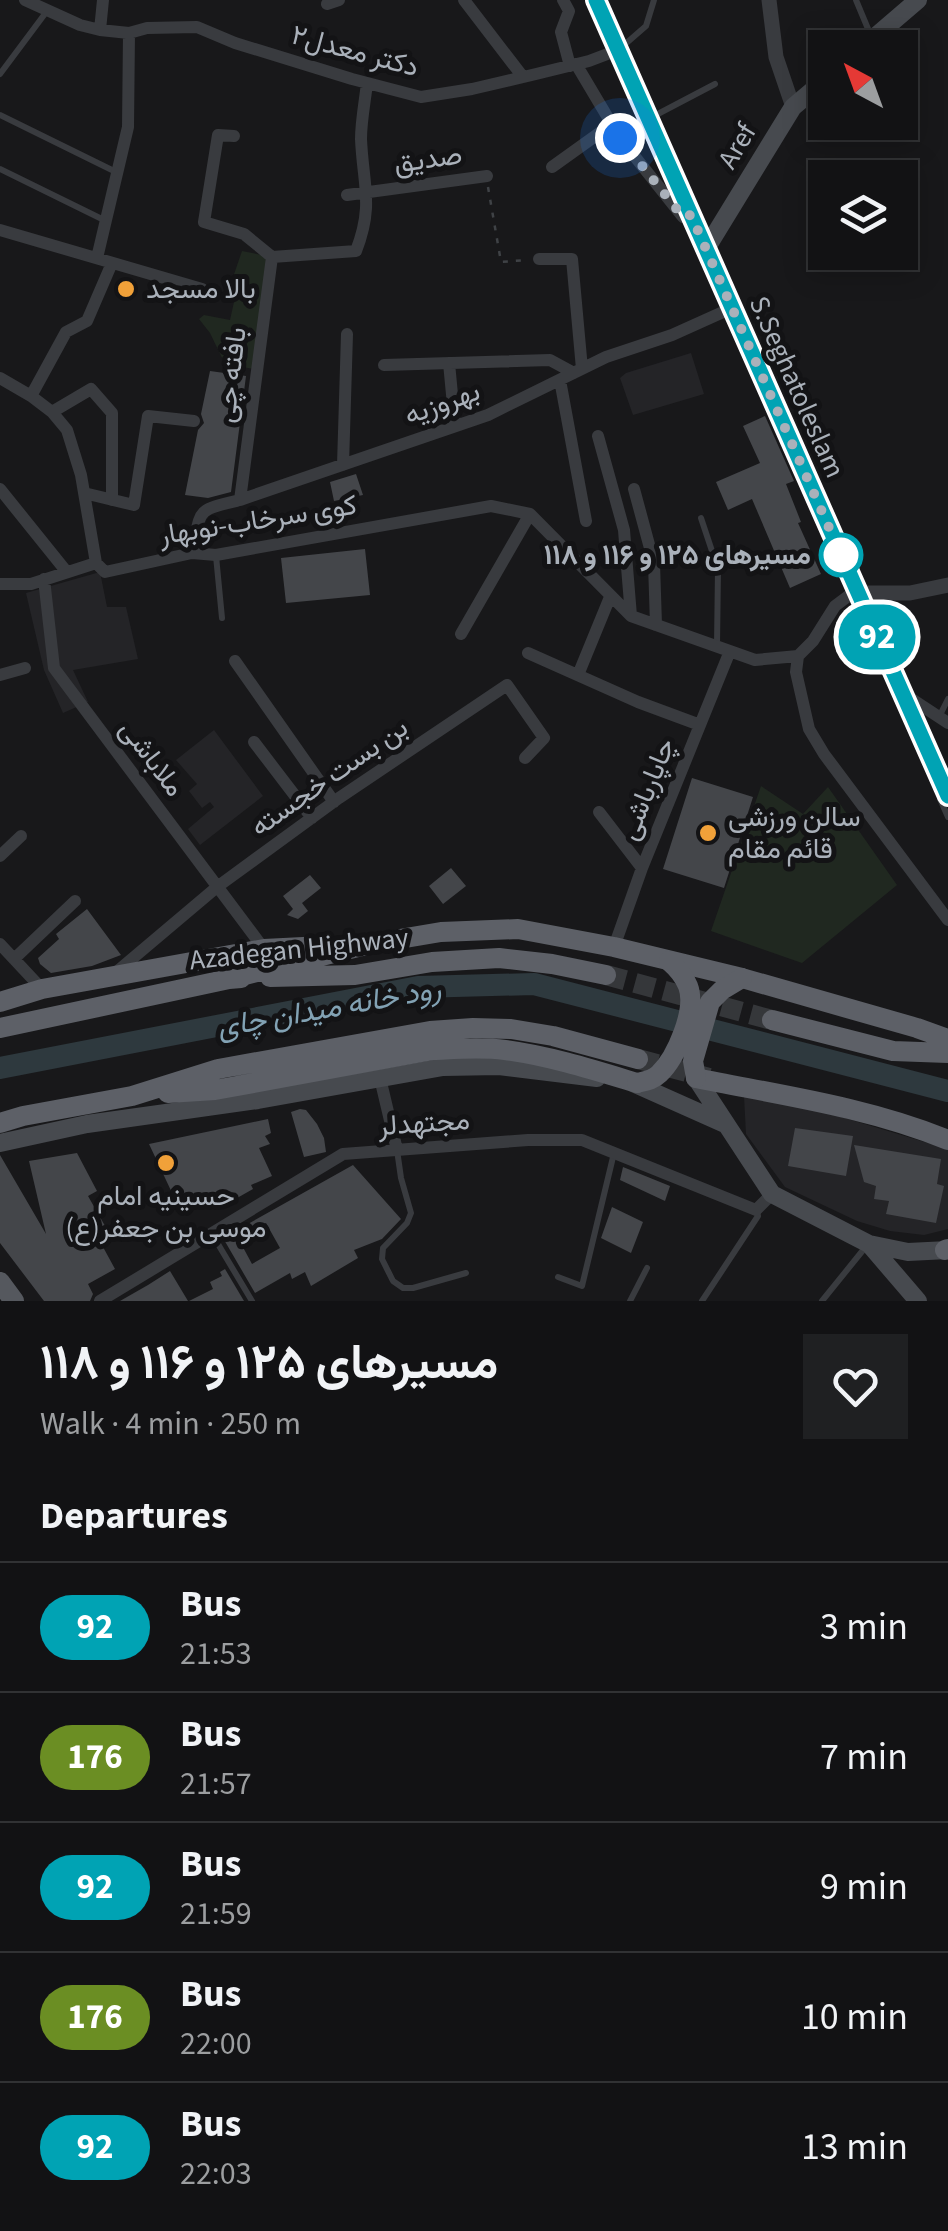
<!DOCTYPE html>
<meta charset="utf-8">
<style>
:root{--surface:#121214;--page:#1f2022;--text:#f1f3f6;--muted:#9c9ea0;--line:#313234}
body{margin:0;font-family:"Source Sans 3",Vazirmatn,sans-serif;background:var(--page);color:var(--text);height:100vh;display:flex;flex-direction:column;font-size:38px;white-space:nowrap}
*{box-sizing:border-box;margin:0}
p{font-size:32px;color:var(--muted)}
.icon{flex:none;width:55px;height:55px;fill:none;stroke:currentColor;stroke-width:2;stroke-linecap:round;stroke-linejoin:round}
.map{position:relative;height:1301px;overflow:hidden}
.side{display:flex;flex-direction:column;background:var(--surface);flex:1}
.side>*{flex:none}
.badge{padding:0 20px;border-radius:32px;font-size:35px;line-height:65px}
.needle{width:65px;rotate:319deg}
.fabs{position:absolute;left:808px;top:30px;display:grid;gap:20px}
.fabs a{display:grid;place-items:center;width:110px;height:110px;border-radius:0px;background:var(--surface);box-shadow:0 5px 25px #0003,0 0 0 2px var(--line);font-size:50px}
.you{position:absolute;width:50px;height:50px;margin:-25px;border:8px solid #fff;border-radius:50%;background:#1a73e8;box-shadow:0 0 0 15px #1a73e833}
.map>.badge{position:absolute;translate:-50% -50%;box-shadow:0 0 0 5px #fff}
h2{padding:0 40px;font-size:38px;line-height:90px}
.round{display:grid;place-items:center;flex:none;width:105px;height:105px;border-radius:0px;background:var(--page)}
.overview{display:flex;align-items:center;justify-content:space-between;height:170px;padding:0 40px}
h1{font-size:48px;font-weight:700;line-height:75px}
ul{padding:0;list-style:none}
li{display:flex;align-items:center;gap:30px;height:130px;padding:0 40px;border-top:2px solid var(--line)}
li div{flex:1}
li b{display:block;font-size:38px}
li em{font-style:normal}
li .badge{min-width:110px;font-weight:700;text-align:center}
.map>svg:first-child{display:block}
.built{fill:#242427}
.green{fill:#202820}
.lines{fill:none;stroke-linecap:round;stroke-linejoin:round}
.river{stroke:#2e393e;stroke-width:22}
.building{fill:#44464a;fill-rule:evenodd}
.trunk-tunnel{stroke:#35373a;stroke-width:20;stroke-dasharray:20 10;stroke-linecap:butt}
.path{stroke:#3f4246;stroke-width:2.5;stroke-dasharray:5 8;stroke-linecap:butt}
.service{stroke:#393b3f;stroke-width:6}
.minor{stroke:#393b3f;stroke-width:12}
.tertiary{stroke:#393b3f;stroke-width:15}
.secondary{stroke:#474a4f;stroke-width:18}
.primary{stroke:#55585e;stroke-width:20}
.trunk{stroke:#5d6067;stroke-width:20}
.trunk-bridge{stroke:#5d6067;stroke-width:20}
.line-casing{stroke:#fff;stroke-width:22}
.line{stroke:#00a3b4;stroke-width:15}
.walk{stroke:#aab1ba;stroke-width:10;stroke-dasharray:0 18}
.poi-dot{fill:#f1a139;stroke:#131315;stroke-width:4}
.stop-dot{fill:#fff;stroke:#00a3b4;stroke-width:5}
.labels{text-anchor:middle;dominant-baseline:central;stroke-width:10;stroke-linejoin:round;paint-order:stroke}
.street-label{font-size:28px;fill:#aab1ba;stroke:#131315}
.poi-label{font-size:28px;fill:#aab1ba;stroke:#131315;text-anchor:start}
.stop-label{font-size:28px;font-weight:bold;fill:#aab1ba;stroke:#131315;text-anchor:end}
.water-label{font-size:30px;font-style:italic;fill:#82a2b4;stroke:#131315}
</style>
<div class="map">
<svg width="948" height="1301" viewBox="0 0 948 1301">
<rect width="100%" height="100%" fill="#18181a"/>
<path class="built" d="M691,353L704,394L633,415L620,378L626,373Z
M100,572L107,607H126L138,659L73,670L88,702L63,713L44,670L26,593Z
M214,730L263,796L200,845L188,829L214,807L210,802L202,808L189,791L197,784L176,760Z
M744,1096L828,1113L948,1149V1229L924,1235L890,1231L857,1221L785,1187L746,1134Z"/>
<path class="green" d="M242,251L272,257L254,369L225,364L210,333L199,319L204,315L230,320L236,293L229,289Z
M761,786L803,814L828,787L897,885L802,963L711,931Z"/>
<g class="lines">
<path class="river" d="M0,1068L418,987L534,984L948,1091"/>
</g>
<path class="building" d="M210,371L246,376L231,492L208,498L185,495L198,430L204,423L201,414Z
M765,416L794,481L786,484L801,522L798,523L821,574L790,588L752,499L728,510L716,482L760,463L743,426Z
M356,474L363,495L334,501L330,482Z
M365,549L370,595L286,603L281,558Z
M692,778L753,797L724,888L663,869Z
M451,868L466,886L443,904L429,886Z
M310,875L321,888L302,903L308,911L298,919L287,915L293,909L283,896Z
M87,909L121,955L92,966L51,973L40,964L38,958L59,939L56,934Z
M300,1109L306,1110L317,1124L324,1138L326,1152L304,1157L291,1112Z
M268,1119L271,1133L265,1136L270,1144L259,1148L272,1176L251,1185L253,1189L230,1202L224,1191L182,1214L149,1144Z
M795,1128L853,1136L846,1176L788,1166Z
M854,1145L941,1159L937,1184L944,1186L936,1223L886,1214L889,1201L874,1199L876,1186L864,1182Z
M77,1153L97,1191L88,1196L113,1240L103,1247L115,1269L88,1284L93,1294L90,1301H44L0,1243V1155L46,1234L29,1161Z
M353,1165L401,1219L382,1239L354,1250L358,1258L311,1286L305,1272L292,1279L290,1273L255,1293L223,1238ZM266,1223L280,1248L252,1264L238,1238Z
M623,1167L670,1186L665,1201L620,1180Z
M612,1207L643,1222L631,1253L601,1238Z
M225,1269L244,1301H189L213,1289L210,1282L222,1276L220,1272Z
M170,1271L188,1301H120L148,1285Z"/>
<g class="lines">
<path class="trunk-tunnel" d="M606,975L772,1020
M638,1059L709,1078"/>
<path class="path" d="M488,187L501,262L527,260"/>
<path class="service" d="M856,0L871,36
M623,46L646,26L654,0
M0,74L47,11
M0,115L116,172
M654,116L715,84
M0,169L106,221
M701,518L718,569L717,645
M216,556L222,618
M939,717L948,699
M940,799L948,817
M397,1150L401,1178L411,1213L407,1223L383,1248L382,1259L393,1281L403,1288H413L466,1273
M212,1234L252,1301
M558,1277L582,1286L614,1153
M630,1301L647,1268
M702,1301L758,1216L757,1211
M822,1301L868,1244"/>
<path class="minor" d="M25,0L80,25L100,30L129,33L147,28L197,27L235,43L352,79L421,97L472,89L536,74L589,61L618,50
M464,0L523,77
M563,0L569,11L561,32L570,66
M327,4L339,0
M100,30L103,0
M576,64L620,138L683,217L688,216
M234,136L218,135L204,222L244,234L272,257
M552,167L612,124
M347,195L487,176
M0,230L202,289
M272,257L356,251C374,205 363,185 361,139C361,121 365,101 367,83
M97,258L128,127L129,33
M539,259H572L582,369
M449,363L455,426
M384,365L550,360L574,373
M0,378L31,396
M560,380L586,521
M52,412L91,389L112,413V500
M598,436L624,530L631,616
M343,465L347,334
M0,489L66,571
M634,489L654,563L656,625
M84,493L134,505L148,416L194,421
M240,500L272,257
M530,514L631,616L755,660L798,656
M192,553C202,508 194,511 240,500L488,415L606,357L672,335L732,308
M96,563L81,475L67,430L52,412L31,396L66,332L87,321L112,263
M44,579L54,668L264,949
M0,584H31L96,563L105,572L192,553L216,555L491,506L530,514
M857,593L851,594L835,606L813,641L798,656L796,672L809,729L824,754L948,920
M461,634L530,514
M528,653L638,702L700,725
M235,661L334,802
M0,675L25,668
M578,675L610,597
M904,694L948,723
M254,742L312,818
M599,812L642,868
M0,856L21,836
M0,944L42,989
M614,947L642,868L730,651
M14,959L75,901
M114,974L217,887L339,798L507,685L544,738L525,758
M380,1078L397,1150
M100,1301L343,1154L528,1140H582L756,1210L772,1194"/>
<path class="tertiary" d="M769,0L776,57L793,107
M857,593H910L948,585"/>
<path class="secondary" d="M862,48L918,0
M706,249L793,107L825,80
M696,1078L772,1194L869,1244L908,1252L948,1250
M633,1083L725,1124
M0,1143L87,1124L258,1100L443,1067L499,1066L597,1078
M869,1244L918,1301"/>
<path class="primary" d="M596,0L948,796
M0,1282L14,1301"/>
<path class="trunk" d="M270,977L355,975L432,962L499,958L552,964L606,975
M229,979L370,944L441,932L518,929L614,947L742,978L917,1028L948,1039
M0,1002L42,989L264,949L323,946
M772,1020L893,1051L948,1053
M0,1028L229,979L241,978
M696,1078C780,1095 868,1107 948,1140
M168,1093L215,1090L433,1050C457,1049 481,1047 505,1050C550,1056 594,1070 637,1083
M0,1123L23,1116L132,1096L218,1069L430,1031L473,1028L511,1029L553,1036L638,1059
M945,1250L948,1249"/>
<path class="trunk-bridge" d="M696,1078L693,1061L710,1002L722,990L742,978
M637,1083C645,1081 653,1080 659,1074C676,1058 697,1010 688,986C684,976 677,968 669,961"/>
</g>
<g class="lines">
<defs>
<path id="line" d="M596,0L948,796"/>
</defs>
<use href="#line" class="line-casing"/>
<use href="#line" class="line"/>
<path class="walk" d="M620,138L683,217L691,215L842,557L841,555"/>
</g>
<g class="poi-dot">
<circle cx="126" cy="289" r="10"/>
<circle cx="708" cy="833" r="10"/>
<circle cx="166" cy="1163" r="10"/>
</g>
<circle class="stop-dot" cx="841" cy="555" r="20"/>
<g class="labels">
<g class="street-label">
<text transform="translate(355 51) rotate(15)">دکتر معدل۲</text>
<text transform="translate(737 146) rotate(-59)">Aref</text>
<text transform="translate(428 159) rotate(-8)">صدیق</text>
<text transform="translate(231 375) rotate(-83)">بافته چی</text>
<text transform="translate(797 387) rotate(66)">S.Seghatoleslam</text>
<text transform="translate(442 403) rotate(-20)">بهروزیه</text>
<text transform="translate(258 520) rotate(-9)">کوی سرخاب-نوبهار</text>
<text transform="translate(152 758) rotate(53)">ملاباشی</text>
<text transform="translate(329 777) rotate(-35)">بن بست خجسته</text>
<text transform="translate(647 789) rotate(-68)">چاپارباشی</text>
<text transform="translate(299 949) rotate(-6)">Azadegan Highway</text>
<text transform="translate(424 1123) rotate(-4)">مجتهدلر</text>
</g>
<g class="poi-label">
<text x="146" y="289">بالا مسجد</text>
<text x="728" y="817">سالن ورزشی<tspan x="728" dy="32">قائم مقام</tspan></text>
<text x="166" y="1196" text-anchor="middle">حسینیه امام<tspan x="166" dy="32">موسی بن جعفر(ع)</tspan></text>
</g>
<g class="stop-label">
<text x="811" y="555">مسیرهای ۱۲۵ و ۱۱۶ و ۱۱۸</text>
</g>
<g class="water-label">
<text transform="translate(329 1008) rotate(-10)">رود خانه میدان چای</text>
</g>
</g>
</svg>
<div class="fabs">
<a><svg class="needle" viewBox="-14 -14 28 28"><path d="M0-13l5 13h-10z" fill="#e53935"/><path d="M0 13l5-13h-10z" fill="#9c9ea0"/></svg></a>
<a><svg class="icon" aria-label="layers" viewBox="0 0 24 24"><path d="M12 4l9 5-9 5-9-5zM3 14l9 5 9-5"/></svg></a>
</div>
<div class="you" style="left:620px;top:138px"></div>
<b class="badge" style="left:877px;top:637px;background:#00a3b4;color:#fff">92</b>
</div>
<section class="side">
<div class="overview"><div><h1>مسیرهای ۱۲۵ و ۱۱۶ و ۱۱۸</h1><p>Walk · 4 min · 250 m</p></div><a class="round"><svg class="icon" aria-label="heart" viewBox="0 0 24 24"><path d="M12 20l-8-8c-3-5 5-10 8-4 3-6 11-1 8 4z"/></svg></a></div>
<h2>Departures</h2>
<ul>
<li><span class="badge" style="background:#00a3b4;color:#fff">92</span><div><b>Bus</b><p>21:53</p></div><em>3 min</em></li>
<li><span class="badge" style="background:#6b8e23;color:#fff">176</span><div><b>Bus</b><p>21:57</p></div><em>7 min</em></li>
<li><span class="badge" style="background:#00a3b4;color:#fff">92</span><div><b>Bus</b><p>21:59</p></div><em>9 min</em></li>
<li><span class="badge" style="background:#6b8e23;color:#fff">176</span><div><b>Bus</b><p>22:00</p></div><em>10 min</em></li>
<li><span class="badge" style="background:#00a3b4;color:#fff">92</span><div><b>Bus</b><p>22:03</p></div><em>13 min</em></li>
</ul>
</section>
